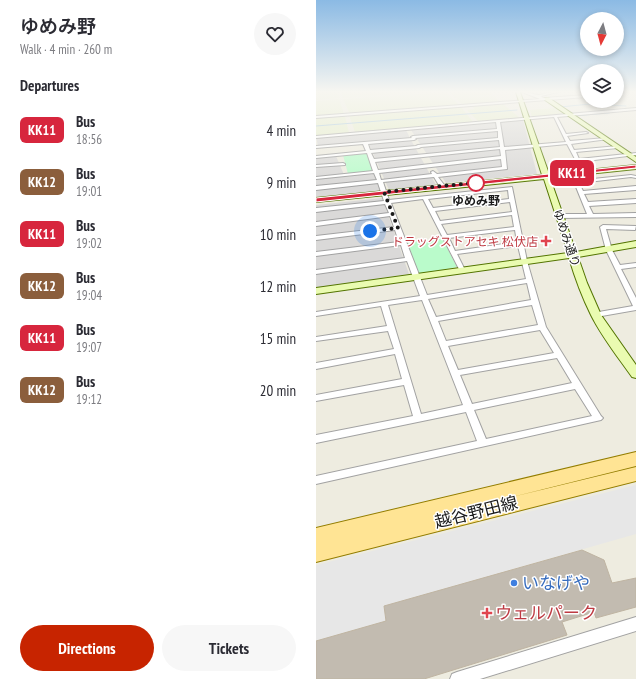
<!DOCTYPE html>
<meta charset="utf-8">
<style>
:root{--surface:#fff;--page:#f7f7f7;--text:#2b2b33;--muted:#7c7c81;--accent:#c72400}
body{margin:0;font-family:"PT Sans Narrow","Noto Sans JP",sans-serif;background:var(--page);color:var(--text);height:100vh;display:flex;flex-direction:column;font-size:15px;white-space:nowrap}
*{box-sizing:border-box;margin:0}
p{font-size:13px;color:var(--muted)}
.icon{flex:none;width:22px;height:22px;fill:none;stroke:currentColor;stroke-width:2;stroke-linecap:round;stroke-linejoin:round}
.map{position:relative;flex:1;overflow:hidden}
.drawer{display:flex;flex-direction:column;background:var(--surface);width:316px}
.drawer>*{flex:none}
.badge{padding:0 8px;border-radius:6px;font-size:14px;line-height:26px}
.needle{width:26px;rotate:186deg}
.fabs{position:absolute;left:264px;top:12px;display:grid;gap:8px}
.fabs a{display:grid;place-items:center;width:44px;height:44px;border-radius:50%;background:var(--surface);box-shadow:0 2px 6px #0003;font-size:20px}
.you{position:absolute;width:20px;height:20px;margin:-10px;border:3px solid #fff;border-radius:50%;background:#1a73e8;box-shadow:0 0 0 6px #1a73e833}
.map>.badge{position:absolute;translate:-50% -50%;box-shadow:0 0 0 2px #fff}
h2{padding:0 20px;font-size:15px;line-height:36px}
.round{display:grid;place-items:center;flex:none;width:42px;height:42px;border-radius:21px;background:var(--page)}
.headline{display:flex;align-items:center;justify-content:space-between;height:68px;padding:0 20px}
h1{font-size:19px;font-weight:600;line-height:30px}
.button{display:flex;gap:8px;margin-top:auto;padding:8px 20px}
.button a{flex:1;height:46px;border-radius:24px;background:var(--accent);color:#fff;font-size:16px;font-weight:600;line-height:46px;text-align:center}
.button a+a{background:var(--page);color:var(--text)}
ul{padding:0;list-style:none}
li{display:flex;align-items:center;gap:12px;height:52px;padding:0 20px}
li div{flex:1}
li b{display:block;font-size:15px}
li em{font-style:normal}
li .badge{min-width:44px;font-weight:700;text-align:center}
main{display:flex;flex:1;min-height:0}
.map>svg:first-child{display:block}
.residential{fill:#dad9d8}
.farmland{fill:#e5eeca}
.park{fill:#bafbcb}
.parking{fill:#e7e7e7}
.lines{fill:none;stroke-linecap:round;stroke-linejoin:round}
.stream{stroke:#9fc4dd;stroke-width:1}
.building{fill:#c2bbb0;stroke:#bfb4a2}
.street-casing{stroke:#a2a2a2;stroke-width:2}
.secondary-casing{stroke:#537401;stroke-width:2}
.primary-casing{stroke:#937d00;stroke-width:2}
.street{fill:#fff;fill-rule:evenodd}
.secondary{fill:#eafbb1;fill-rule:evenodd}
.primary{fill:#ffe494;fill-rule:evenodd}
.line{fill:#d7263d;stroke:#fff}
.walk{stroke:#1b1b1b;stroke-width:4;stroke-dasharray:0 7.2}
.stop-dot{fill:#fff;stroke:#d7263d;stroke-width:2}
.health-dot{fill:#e0444e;stroke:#fff;stroke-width:1.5}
.shop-dot{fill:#3f7fe0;stroke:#fff;stroke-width:1.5}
.labels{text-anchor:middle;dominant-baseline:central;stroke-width:3;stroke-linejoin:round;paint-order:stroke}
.far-stop-label{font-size:12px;font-weight:bold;fill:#1b1b1b;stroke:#fff}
.far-street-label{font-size:12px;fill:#1b1b1b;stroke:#fff}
.far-health-label{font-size:12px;fill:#be3a42;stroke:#fff;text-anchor:end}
.near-street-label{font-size:17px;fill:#1b1b1b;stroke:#fff}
.near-shop-label{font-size:17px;fill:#366cbe;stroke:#fff;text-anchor:start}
.near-health-label{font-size:17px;fill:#be3a42;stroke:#fff;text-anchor:start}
</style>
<main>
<section class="drawer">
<div class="headline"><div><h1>ゆめみ野</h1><p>Walk · 4 min · 260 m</p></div><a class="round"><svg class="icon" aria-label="heart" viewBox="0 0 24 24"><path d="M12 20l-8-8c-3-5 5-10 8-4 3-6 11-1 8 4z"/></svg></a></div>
<h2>Departures</h2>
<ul>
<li><span class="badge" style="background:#d7263d;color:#fff">KK11</span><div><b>Bus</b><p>18:56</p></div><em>4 min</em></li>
<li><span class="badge" style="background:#8b5e3c;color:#fff">KK12</span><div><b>Bus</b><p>19:01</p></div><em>9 min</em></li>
<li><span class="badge" style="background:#d7263d;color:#fff">KK11</span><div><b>Bus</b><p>19:02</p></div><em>10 min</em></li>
<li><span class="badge" style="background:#8b5e3c;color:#fff">KK12</span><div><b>Bus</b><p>19:04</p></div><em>12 min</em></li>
<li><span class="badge" style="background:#d7263d;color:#fff">KK11</span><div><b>Bus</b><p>19:07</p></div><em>15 min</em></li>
<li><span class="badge" style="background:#8b5e3c;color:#fff">KK12</span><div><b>Bus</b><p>19:12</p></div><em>20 min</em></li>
</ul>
<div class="button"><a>Directions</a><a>Tickets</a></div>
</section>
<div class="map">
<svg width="320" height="679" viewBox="0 0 320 679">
<rect width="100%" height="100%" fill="#eeece0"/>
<path class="residential" d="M207,120L221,174L130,183L95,130Z
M90,130L94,138L2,146L0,137Z
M95,140L120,185L73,190L53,144Z
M20,156L29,177L58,173L64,191L0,198V158Z
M66,198L93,274L0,288V205Z"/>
<path class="farmland" d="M0,92H21L24,98L0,100Z
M25,92H119L27,98Z
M130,92L143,105L34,114L27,99Z
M134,92H173L177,95L139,98Z
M178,96L184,102L147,105L140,98Z
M23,99L28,114L0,116V101Z
M186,103L205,119L163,122L151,110L159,109L156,106Z
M144,106L158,123L39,132L33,115Z
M240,108L252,115L216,118L214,110Z
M29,116L33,133L0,136V118Z"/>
<path class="park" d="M51,153L58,171L32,174L27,155Z
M126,238L141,267L106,274L102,273L91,243Z"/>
<path class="parking" d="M320,485V534L68,606L70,621L0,641V565Z"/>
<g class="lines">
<path class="stream" d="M244,107L274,104L310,106
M297,112L311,111
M257,116L293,113
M0,126L201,110"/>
</g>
<path class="building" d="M266,550L288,560L296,583L320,578V607L280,618L278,612L246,622L251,635L108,679H0V641L70,621L68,606Z"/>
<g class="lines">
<defs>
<path id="street" d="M206,92C212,91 217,95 222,95C229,95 235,91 242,92L225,96L227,98L271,95V97L0,118V116L224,99Z
M301,92H312L301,94Z
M320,108V110L241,117L250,134L270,132L272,133L251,136L254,141L290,138L292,139L255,144L258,150L302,146L304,147L302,148L260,152L263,159L320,153V155L262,162L260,161L251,144L189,150L191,169L122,177L129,186L128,187H124L118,177L67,182L73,200L196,187L211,261L230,327L285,416L287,418L285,420L0,484V476L161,441L150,412L0,443V435L97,416L88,385L0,401V395L86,379L79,354L0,369V363L78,349L72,331L0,341V337L71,326L65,306L0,316V312L104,296L91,261L0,274V270L89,258L85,245L0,256V252L83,242L79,230L0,240V236L78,227L74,216L0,226V222L73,213L69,204L0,212V208L68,201L62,183L0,190V186L61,180L58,173L0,179V177L57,171L51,153L0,158V156L50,151L47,144L0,148V146L96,138L95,137L97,136L181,129L180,122L0,138V136ZM238,117L250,142L188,147L184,122ZM182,131V138L102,145L100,146L54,150L52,144L98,140L100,139L99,138ZM183,140L184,147L58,159L55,153L103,148L105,147ZM184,149L185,156L62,170L59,162ZM185,159L186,167L121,174L117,171L115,172L116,174L65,180L63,173ZM192,190L193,199L117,208L112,199ZM107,199L144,271L146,272L149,270L141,254L202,246L210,279L111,295L75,203ZM194,202L196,212L124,221L119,211ZM196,215L198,227L131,235L125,224ZM199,230L201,242L139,251L133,238ZM211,283L215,300L120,317L112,299ZM106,300L147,405L105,414L72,305ZM216,305L222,325L130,341L122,321ZM224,330L238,353L142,370L132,346ZM241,358L256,383L156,404L144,375ZM259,389L276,416L170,439L158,410Z
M27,163L29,164V165L0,167V165Z
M315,175L320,176V178L315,177L263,183L267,191L320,186V190L268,194L272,202L320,199V203L273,206L277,214L320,213V217L243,218L240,216L243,214H271L258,182V181Z
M287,225L320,226L319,230L290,229L296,250L304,265L320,263V267L305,269L320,298V310L280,317H277L276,315L277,313L317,306L290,250L284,227Z
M320,617V631L164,679H134L136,674L141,672Z"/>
<path id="secondary" d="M200,92H204L233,174L320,165V169L234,178L260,252L320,241V247L262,257L271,283L285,315L320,365V378L316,377C302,357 286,337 275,315C266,297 259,278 253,258L0,294V288L252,253L228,179L0,202V198L226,175Z
M229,98H233L320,157V162L229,100Z"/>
<path id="primary" d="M320,452V466L180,501L320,467V481L0,562V528Z"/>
</defs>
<use href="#street" class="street-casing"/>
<use href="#secondary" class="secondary-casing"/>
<use href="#primary" class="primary-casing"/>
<use href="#street" class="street"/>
<use href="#secondary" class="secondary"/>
<use href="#primary" class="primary"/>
</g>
<linearGradient id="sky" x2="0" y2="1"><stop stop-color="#8bbae4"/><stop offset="0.49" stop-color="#f7f6f1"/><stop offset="1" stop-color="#f7f6f1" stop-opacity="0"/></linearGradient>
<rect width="320" height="187" fill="url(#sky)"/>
<path class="line" d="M320,165V168L0,202V198Z"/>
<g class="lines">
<path class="walk" d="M54,231L82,228L68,192L166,182L160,183"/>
</g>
<circle class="stop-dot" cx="160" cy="183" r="8"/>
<g class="health-dot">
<path d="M228 235h4v4h4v4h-4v4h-4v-4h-4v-4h4z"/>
<path d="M169 607h4v4h4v4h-4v4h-4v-4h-4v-4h4z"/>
</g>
<circle class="shop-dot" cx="198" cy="583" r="4"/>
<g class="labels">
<g class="far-stop-label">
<text x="160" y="200">ゆめみ野</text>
</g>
<g class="far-street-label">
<text transform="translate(251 238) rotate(71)">ゆめみ通り</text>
</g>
<g class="far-health-label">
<text x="222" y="241">ドラッグストアセキ 松伏店</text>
</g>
<g class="near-street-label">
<text transform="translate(160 512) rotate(-14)">越谷野田線</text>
</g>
<g class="near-shop-label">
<text x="206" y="583">いなげや</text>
</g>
<g class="near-health-label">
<text x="179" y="613">ウェルパーク</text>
</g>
</g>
</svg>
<div class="fabs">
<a><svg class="needle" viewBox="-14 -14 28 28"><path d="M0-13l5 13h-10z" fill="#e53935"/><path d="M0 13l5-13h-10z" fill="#7c7c81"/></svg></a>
<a><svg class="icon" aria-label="layers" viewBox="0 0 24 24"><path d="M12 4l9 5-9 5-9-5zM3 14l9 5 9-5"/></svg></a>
</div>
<div class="you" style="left:54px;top:231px"></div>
<b class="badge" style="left:256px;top:173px;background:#d7263d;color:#fff">KK11</b>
</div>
</main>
